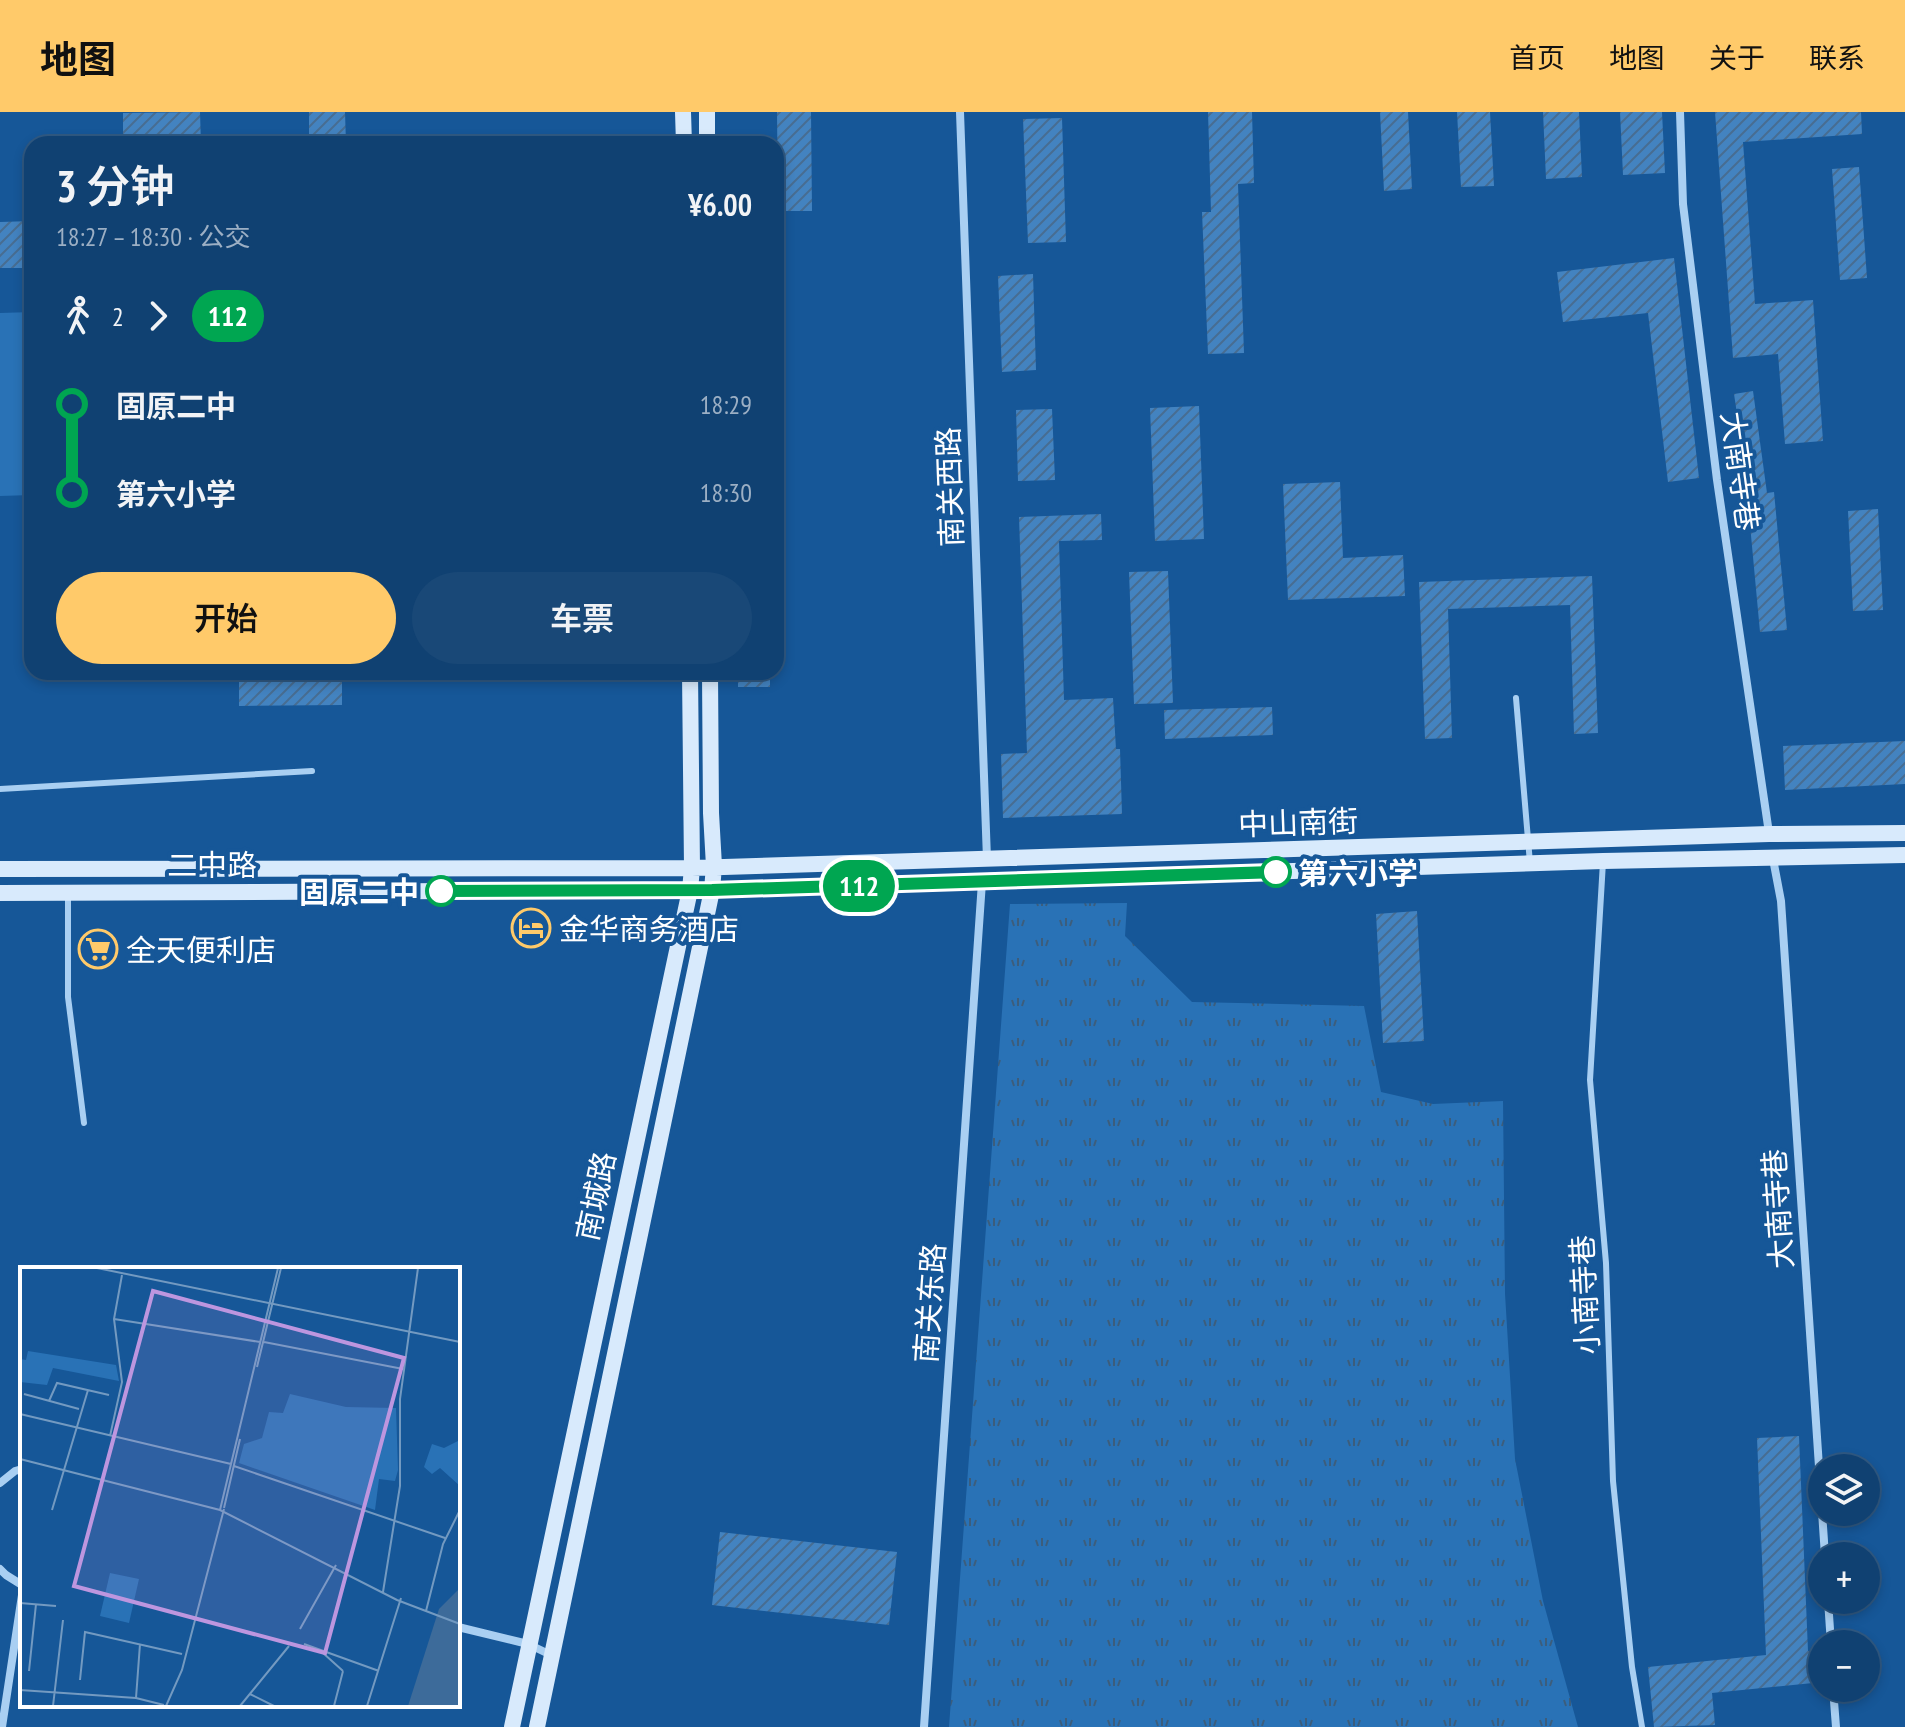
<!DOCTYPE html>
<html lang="zh">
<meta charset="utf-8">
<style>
:root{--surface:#104172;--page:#194877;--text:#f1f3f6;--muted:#9cafc4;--line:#305a84;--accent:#ffca6a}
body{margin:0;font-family:"PT Sans Narrow","Noto Sans SC",sans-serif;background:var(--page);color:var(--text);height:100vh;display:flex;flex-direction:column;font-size:30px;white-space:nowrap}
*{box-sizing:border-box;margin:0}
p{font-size:26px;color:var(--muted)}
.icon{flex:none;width:44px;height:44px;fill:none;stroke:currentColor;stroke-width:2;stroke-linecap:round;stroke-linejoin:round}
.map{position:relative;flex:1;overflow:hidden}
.sheet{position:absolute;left:24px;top:24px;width:760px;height:544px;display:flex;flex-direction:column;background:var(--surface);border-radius:24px;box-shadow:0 4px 12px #0003,0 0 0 2px var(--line)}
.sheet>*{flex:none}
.badge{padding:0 16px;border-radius:26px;font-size:28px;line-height:52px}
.controls{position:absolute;left:1808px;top:1342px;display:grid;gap:16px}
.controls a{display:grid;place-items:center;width:72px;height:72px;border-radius:50%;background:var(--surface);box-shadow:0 4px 12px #0003,0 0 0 2px var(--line);font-size:40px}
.map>.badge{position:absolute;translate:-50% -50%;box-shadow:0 0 0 4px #fff}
.legs{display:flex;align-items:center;gap:12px;height:88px;padding:0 32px;font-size:26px}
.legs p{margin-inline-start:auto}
.overview{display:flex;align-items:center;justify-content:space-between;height:136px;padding:0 32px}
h1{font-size:44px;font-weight:600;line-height:60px}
.button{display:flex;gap:16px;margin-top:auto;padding:16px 32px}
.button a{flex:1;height:92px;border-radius:48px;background:var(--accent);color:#111;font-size:32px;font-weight:600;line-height:92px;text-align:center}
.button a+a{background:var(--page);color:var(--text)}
ul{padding:0 32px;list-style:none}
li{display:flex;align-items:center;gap:28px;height:88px;font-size:30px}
li i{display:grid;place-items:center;width:12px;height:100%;margin:0 10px;background:currentColor}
li i::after{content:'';width:20px;height:20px;margin:-10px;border:6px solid;border-radius:50%;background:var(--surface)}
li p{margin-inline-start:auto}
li:first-child i{background:linear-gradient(#0000 50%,currentColor 0)}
li:last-child i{background:linear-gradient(currentColor 50%,#0000 0)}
header{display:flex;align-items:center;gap:48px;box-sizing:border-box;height:112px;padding:0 40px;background:var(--accent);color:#111}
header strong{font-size:38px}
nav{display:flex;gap:44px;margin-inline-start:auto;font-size:28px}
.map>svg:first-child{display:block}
.park{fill:url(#park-tufts)}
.garden{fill:#2972b6}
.building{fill:url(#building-hatch)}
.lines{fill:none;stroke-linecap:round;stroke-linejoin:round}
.lane{stroke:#a9cff2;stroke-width:6}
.street{stroke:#a9cff2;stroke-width:8}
.secondary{stroke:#d8eafc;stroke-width:16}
.line-1-casing{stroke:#fff;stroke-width:18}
.line-1{stroke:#00a651;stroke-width:12}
.stop-1-dot{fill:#fff;stroke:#00a651;stroke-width:4}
.labels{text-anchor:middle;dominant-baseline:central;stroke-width:8;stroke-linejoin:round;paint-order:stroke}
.street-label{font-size:30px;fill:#fff;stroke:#165798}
.stop-label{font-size:30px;font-weight:bold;fill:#fff;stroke:#165798;text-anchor:start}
.poi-label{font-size:30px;fill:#fff;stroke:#165798;text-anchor:start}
.inset-road{fill:none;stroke:#739ac1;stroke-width:2}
.view{fill:#bd96df;fill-opacity:0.15;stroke:#bd96df;stroke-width:4}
.inset-edge{fill:none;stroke:#fff;stroke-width:4}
</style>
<header>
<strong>地图</strong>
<nav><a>首页</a><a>地图</a><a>关于</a><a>联系</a></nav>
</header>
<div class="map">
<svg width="1905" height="1615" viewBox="0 0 1905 1615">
<defs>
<pattern id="park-tufts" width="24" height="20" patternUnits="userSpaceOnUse" patternTransform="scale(2)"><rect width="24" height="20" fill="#2972b6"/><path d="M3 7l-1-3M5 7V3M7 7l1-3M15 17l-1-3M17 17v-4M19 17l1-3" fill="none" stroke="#3c5d7c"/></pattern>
<pattern id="building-hatch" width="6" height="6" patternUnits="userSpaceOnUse" patternTransform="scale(2)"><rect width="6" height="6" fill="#4383c0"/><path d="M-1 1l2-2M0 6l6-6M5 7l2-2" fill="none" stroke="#476d92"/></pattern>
</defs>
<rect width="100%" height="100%" fill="#165798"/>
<path class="park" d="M1127,791L1125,824L1192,890L1364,894L1381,980L1433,992L1503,989L1505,1182L1515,1347L1543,1489L1578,1615H949L1010,792Z"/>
<path class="garden" d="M32,200V383L0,384V201Z"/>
<path class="building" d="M200,0L201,32H123V1Z
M309,0H345L346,32H309Z
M777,0H811L812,99H778Z
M1208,0H1252L1254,71L1238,72L1244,241L1208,242L1202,100H1211Z
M1380,0H1408L1412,77L1384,79Z
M1457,0H1490L1494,74L1461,75Z
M1543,0H1579L1582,65L1546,67Z
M1620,0H1662L1665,61L1623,63Z
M1715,0H1861L1862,22L1743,30L1755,192L1813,188L1823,329L1785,332L1778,242L1733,246Z
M1062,6L1066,130L1028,131L1023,7Z
M1859,55L1867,166L1840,168L1832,57Z
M32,109V156H0V110Z
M1674,146L1699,366L1668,370L1648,201L1563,210L1557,160Z
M1033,162L1036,258L1002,260L998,164Z
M1753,279L1767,381L1774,380L1787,518L1760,520L1744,348L1734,282Z
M1199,294L1204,427L1155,429L1150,296Z
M1052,297L1055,368L1018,369L1016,298Z
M1340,370L1343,446L1403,443L1405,484L1288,488L1283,372Z
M1878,397L1883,498L1853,499L1848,399Z
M1101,402L1102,428L1059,429L1064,588L1113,586L1116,637H1120L1122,702L1003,706L1001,642L1027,641L1019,405Z
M1168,459L1173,591L1134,592L1129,460Z
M1592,464L1598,621L1574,622L1570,493L1448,497L1452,626L1425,627L1419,470Z
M239,560H342V593L239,594Z
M738,560H770V575H738Z
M1272,595L1273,623L1165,627L1164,598Z
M1905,629V672L1785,678L1783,634Z
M1417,799L1424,929L1383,931L1376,802Z
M1799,1324L1808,1539H1810L1813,1571L1712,1581L1715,1613L1654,1615L1648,1555L1766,1543L1757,1326Z
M720,1420L897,1440L889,1513L712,1493Z"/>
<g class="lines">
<path class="lane" d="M1516,586L1530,751
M0,677L312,659
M1603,750L1590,968L1606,1151L1613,1369L1632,1555L1642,1615
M68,781V885L84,1011"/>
<path class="street" d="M960,0L987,747
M1680,0L1683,92L1717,368L1769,721
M1773,747L1781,789L1825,1444
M0,1371L15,1359L22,1357
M0,1457L6,1463L22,1473
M1828,1488L1831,1532
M458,1515L528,1532L551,1543
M1833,1576L1836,1615
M2,1615L22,1483
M924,1615L982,770"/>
<path class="secondary" d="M683,0L684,32
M707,0V32
M0,757L692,756L1769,722L1905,721
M0,781L712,778L1603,749L1905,743
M512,1615L690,778L692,756L690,560
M537,1615L712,778L714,754L711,701L710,560"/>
</g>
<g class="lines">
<defs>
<path id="line-1" d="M441,779L712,778L1276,760"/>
</defs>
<use href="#line-1" class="line-1-casing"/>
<use href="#line-1" class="line-1"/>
</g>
<defs>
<symbol id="hotel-ring" viewBox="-11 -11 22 22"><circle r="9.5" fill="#165798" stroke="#ffca6a" stroke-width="1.5"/><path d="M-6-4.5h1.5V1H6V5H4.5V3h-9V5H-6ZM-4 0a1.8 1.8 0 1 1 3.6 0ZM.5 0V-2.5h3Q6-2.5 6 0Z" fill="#ffca6a"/></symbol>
<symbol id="supermarket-ring" viewBox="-11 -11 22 22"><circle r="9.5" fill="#165798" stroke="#ffca6a" stroke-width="1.5"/><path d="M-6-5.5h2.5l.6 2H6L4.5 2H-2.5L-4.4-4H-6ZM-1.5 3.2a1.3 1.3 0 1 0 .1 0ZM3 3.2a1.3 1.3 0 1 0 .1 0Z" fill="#ffca6a"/></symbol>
</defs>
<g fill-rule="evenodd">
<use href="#hotel-ring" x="509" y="794" width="44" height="44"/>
<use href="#supermarket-ring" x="76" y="815" width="44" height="44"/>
</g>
<g class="stop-1-dot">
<circle cx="1276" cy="760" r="14"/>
<circle cx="441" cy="779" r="14"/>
</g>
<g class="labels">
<g class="street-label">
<text transform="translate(1741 359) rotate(82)">大南寺巷</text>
<text transform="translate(949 375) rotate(-92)">南关西路</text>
<text transform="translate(1298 710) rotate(-2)">中山南街</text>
<text x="212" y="752">二中路</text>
<text transform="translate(595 1084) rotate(-78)">南城路</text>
<text transform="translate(1777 1097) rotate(-94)">大南寺巷</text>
<text transform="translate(1584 1183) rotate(-93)">小南寺巷</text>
<text transform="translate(929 1191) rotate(-86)">南关东路</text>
</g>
<g class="stop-label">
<text x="1298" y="760">第六小学</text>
<text x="419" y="779" text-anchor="end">固原二中</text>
</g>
<g class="poi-label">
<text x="559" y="816">金华商务酒店</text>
<text x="126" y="837">全天便利店</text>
</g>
</g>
<g transform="translate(20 1155)">
<rect width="440" height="440" fill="#165798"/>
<path d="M8,84L96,98L99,114L33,101L27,118L0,115V92L6,93ZM270,127L326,140L376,141L378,203L375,214L359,212L355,243L219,196L224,177L242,171L249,145L263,146ZM440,173V219L420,201L412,207L404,200L412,177L424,181Z" fill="#2972b6"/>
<path d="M90,306L119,312L109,356L80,349Z" fill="#2972b6"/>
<path d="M440,321V439H388L419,342Z" fill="#3d6b9a"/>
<path class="inset-road" d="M77,1L440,75M94,52L240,75M244,75L383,102M237,100L261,1M4,127L59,142M29,134L37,116L89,128M0,147L211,197M90,169L102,115L94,52L102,8M0,192L200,243L377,333L440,357M214,199L425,271M204,241L220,172M32,243L68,123M200,243L258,1M363,325L380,219V132L398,1M0,336L36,339M406,344L423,277L440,243M280,362L316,298M284,377L359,404M303,386L323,404M9,404L16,337M60,413L65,365L162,387M0,423L116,431L144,438M230,427L254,439M116,431L120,377M33,439L43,353M146,439L162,403L204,242M220,439L269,379M314,439L323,404M347,439L381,331"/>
<path class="view" d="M133,24L384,91L305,386L54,319Z"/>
<rect width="440" height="440" class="inset-edge"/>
</g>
</svg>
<div class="controls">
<a><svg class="icon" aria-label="layers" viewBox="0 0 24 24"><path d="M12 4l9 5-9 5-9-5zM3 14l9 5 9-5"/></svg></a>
<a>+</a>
<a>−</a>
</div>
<b class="badge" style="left:859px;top:774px;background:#00a651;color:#fff">112</b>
<section class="sheet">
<div class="overview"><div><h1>3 分钟</h1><p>18:27 – 18:30 · 公交</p></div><b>¥6.00</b></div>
<div class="legs"><svg class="icon" aria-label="walk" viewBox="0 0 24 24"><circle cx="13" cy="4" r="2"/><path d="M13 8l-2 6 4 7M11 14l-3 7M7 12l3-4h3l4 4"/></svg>2<svg class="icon" aria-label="forward" viewBox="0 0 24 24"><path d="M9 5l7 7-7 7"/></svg><b class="badge" style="background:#00a651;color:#fff">112</b></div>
<ul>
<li><i style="color:#00a651"></i><b>固原二中</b><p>18:29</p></li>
<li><i style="color:#00a651"></i><b>第六小学</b><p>18:30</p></li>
</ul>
<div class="button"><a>开始</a><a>车票</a></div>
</section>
</div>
